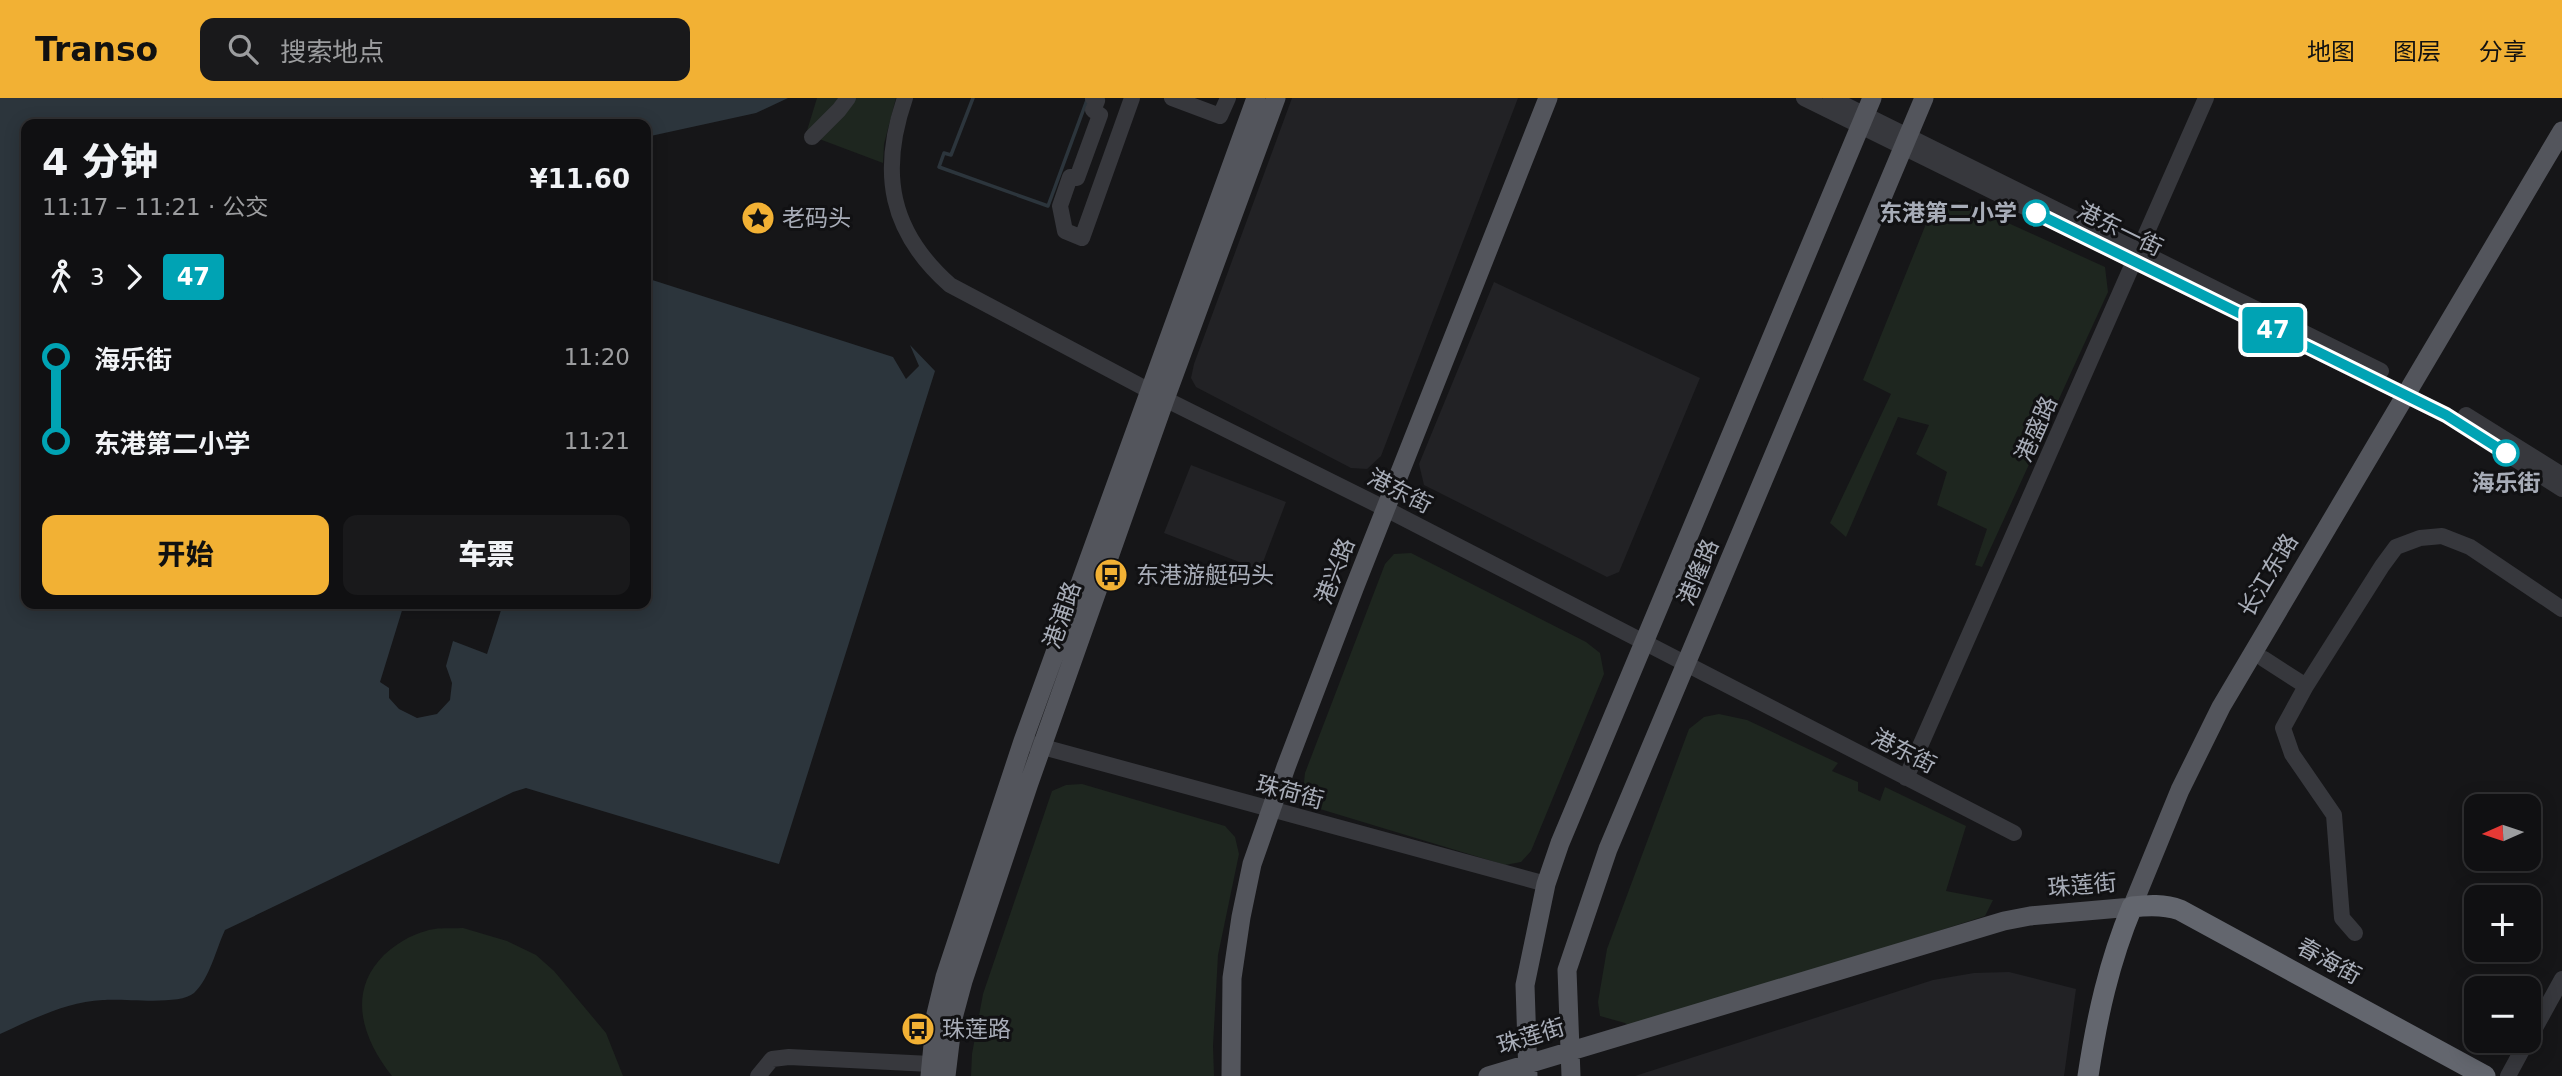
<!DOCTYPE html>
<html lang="zh">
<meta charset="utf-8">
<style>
:root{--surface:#101012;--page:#19191b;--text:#f1f3f6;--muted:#9c9d9f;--line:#303032;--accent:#f2b134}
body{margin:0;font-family:"DejaVu Sans","Noto Sans SC",sans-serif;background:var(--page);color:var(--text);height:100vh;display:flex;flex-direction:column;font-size:26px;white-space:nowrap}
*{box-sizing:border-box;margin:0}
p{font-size:23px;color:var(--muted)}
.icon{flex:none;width:38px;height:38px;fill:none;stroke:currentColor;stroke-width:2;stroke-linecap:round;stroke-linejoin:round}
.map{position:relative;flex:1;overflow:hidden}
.sheet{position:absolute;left:21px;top:21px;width:630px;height:490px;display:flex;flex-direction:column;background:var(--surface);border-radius:14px;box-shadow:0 4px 18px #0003,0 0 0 2px var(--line)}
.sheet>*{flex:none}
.badge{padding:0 14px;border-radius:5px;font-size:24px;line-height:46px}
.needle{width:46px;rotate:267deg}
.tools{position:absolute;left:2464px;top:696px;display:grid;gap:14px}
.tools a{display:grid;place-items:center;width:77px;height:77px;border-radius:14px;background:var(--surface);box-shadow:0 4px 18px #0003,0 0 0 2px var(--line);font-size:35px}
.map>.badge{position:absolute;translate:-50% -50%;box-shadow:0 0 0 4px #fff}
.legs{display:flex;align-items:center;gap:10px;height:77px;padding:0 21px;font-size:23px}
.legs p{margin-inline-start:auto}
.overview{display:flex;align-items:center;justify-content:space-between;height:119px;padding:0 21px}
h1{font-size:38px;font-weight:800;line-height:52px}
.primary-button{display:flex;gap:14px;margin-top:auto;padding:14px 21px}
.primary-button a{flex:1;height:80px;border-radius:14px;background:var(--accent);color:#111;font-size:28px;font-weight:800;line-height:80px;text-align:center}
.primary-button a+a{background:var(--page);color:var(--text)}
ul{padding:0 21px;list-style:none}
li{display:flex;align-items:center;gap:24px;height:84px;font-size:26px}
li i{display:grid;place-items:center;width:10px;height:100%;margin:0 9px;background:currentColor}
li i::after{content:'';width:18px;height:18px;margin:-9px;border:5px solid;border-radius:50%;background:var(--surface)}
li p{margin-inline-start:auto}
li:first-child i{background:linear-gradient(#0000 50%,currentColor 0)}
li:last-child i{background:linear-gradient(currentColor 50%,#0000 0)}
header{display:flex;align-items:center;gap:42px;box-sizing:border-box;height:98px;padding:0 35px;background:var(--accent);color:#111}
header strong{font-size:33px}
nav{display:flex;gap:38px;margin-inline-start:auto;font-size:24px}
.search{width:490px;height:63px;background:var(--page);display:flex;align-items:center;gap:18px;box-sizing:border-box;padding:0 24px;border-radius:14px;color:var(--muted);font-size:26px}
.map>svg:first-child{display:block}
.built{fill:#222225}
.green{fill:#1e261f}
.water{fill:#2c353c}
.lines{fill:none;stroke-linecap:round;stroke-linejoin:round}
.stream{stroke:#2c353c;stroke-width:3.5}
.minor{stroke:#37383d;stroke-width:16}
.major{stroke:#53555c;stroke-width:19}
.highway{stroke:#63666e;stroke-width:21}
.line-1-casing{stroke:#fff;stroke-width:16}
.line-1{stroke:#00a3b4;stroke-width:10}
.stop-1-dot{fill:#fff;stroke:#00a3b4;stroke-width:3.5}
.labels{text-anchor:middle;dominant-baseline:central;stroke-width:6;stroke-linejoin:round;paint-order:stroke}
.stop-label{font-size:23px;font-weight:bold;fill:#a8adb8;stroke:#111113;text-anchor:end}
.poi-label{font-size:23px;fill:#a8adb8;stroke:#111113;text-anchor:start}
.street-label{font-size:23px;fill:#a8adb8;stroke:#111113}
</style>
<header>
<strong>Transo</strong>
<div class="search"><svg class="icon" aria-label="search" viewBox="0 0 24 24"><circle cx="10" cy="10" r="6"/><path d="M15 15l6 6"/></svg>搜索地点</div>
<nav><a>地图</a><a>图层</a><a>分享</a></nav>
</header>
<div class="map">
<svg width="2562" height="978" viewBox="0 0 2562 978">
<rect width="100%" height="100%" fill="#161618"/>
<path class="built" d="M1292,0H1518L1381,358L1367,371L1351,370L1196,289L1191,280L1194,266Z
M1494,184L1700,280L1619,474L1607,479L1424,387L1419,366Z
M1191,367L1286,404L1260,472L1164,435Z
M2009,874L2076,891L2064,978H1635L1933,882L1974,875Z"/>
<path class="green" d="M817,0H896L884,46L883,65L806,36Z
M1960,103L2105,169L2108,194L1982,469L1975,467L1987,431L1937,407L1947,374L1916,356L1929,327L1898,319L1846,439L1830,425L1891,296L1863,282L1932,111Z
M1411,455L1586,544L1600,555L1604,576L1531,753L1521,764L1505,767L1310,708L1303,694L1305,675L1385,466L1394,456Z
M1719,616L1747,622L1838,665L1832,673L1858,684V693L1880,703L1885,689L1966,728L1946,793L1993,802L1985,818L1633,931L1625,925L1600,918L1598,904L1607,851L1689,631L1704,619Z
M1082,686L1225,728L1235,739L1239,756L1218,857L1213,948L1214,978H971L972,956L983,896L1052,693L1066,687Z
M463,830L507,843L536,857L554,873L606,935L623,978H392C363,941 346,895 384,857C396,846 410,837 426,833C437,829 451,831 463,830Z"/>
<path class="water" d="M0,0H788L756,15L646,39V26H26V506H404L380,584L389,590V600L399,611L417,620L437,616L450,602L452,585L446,568L453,543L487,556L503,506H646V180L893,259L906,281L919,268L910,247L935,273L779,766L526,690L513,694L225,832C216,851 210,880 194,895C179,908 124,900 103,902C66,904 33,921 0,936Z"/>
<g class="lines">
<path class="stream" d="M973,0L951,57L944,55L939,69L1048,108L1087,2"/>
<path class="minor" d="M905,0C879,75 890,134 950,187L1165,301L1386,411L2014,735
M1093,0L1097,3L1093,12L1100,17L1077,80L1070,79L1060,108L1065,133L1082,140L1132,0
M1172,0L1220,18L1228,0
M1804,0L2446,317L2562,391
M1831,0L2381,273
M812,39L839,12L848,0
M2466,317L2562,377
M2264,561L2306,588
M1032,646L1546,786
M1906,680L2206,0
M2355,835L2342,820L2334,717L2292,656L2283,630L2306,588L2382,468L2396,449L2420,440L2442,438L2470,449L2562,511
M2529,941L2562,881
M758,978L772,961L789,959L931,966
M2508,978L2527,943"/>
<path class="major" d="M930,978L936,916L945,879L1023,643L1256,0
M946,978L953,920L963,883L1029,685L1165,301L1276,0
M1231,978L1232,880L1241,819L1252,766L1286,669L1355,488L1548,0
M1488,978L2004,823L2030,818L2132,809L2180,692L2221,609L2562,33
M1528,978L1525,887L1546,786L1560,745L1872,0
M1571,978L1567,872L1608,751L1924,0"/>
<path class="highway" d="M2088,978C2097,919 2109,864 2132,809C2148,807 2164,806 2180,812L2485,978"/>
</g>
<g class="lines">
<defs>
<path id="line-1" d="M2036,115L2446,317L2506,355"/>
</defs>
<use href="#line-1" class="line-1-casing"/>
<use href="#line-1" class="line-1"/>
</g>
<defs>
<symbol id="sight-disc" viewBox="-11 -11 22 22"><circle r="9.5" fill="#f2b134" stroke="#111113"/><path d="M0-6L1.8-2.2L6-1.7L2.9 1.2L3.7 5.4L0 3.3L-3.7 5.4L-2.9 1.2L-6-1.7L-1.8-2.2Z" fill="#111"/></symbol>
<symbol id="bus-disc" viewBox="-11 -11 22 22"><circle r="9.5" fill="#f2b134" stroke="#111113"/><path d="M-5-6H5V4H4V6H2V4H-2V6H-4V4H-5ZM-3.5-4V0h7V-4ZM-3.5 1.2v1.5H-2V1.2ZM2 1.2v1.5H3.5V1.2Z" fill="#111"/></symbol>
</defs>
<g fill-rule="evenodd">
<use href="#sight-disc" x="739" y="101" width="38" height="38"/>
<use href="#bus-disc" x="1092" y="458" width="38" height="38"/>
<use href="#bus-disc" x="899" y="912" width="38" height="38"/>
</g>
<g class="stop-1-dot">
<circle cx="2036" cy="115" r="12"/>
<circle cx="2506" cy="355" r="12"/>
</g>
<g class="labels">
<g class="stop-label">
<text x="2017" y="115">东港第二小学</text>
<text x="2506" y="385" text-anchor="middle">海乐街</text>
</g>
<g class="poi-label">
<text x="782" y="120">老码头</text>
<text x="1136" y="477">东港游艇码头</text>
<text x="942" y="931">珠莲路</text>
</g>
<g class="street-label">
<text transform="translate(2120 131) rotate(26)">港东一街</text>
<text transform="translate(2036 331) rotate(-66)">港盛路</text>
<text transform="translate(1400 393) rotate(27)">港东街</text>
<text transform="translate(1335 473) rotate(-69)">港兴路</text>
<text transform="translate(1698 474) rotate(-67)">港隆路</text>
<text transform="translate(2268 477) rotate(-59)">长江东路</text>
<text transform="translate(1062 517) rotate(-71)">港浦路</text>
<text transform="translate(1904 653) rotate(27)">港东街</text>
<text transform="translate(1290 694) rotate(15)">珠荷街</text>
<text transform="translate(2082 787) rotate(-5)">珠莲街</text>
<text transform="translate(2329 863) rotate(29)">春海街</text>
<text transform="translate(1531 938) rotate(-17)">珠莲街</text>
</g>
</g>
</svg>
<div class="tools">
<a><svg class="needle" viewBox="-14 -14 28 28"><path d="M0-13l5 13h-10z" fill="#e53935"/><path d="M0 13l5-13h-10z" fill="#9c9d9f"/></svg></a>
<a>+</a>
<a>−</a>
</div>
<b class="badge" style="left:2273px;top:232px;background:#00a3b4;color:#fff">47</b>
<section class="sheet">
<div class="overview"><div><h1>4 分钟</h1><p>11:17 – 11:21 · 公交</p></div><b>¥11.60</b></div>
<div class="legs"><svg class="icon" aria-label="walk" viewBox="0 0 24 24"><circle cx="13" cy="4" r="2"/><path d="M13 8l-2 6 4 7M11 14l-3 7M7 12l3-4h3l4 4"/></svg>3<svg class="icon" aria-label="forward" viewBox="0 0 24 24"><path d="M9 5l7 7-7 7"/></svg><b class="badge" style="background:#00a3b4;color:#fff">47</b></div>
<ul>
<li><i style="color:#00a3b4"></i><b>海乐街</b><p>11:20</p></li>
<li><i style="color:#00a3b4"></i><b>东港第二小学</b><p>11:21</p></li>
</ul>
<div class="primary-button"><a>开始</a><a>车票</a></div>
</section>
</div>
